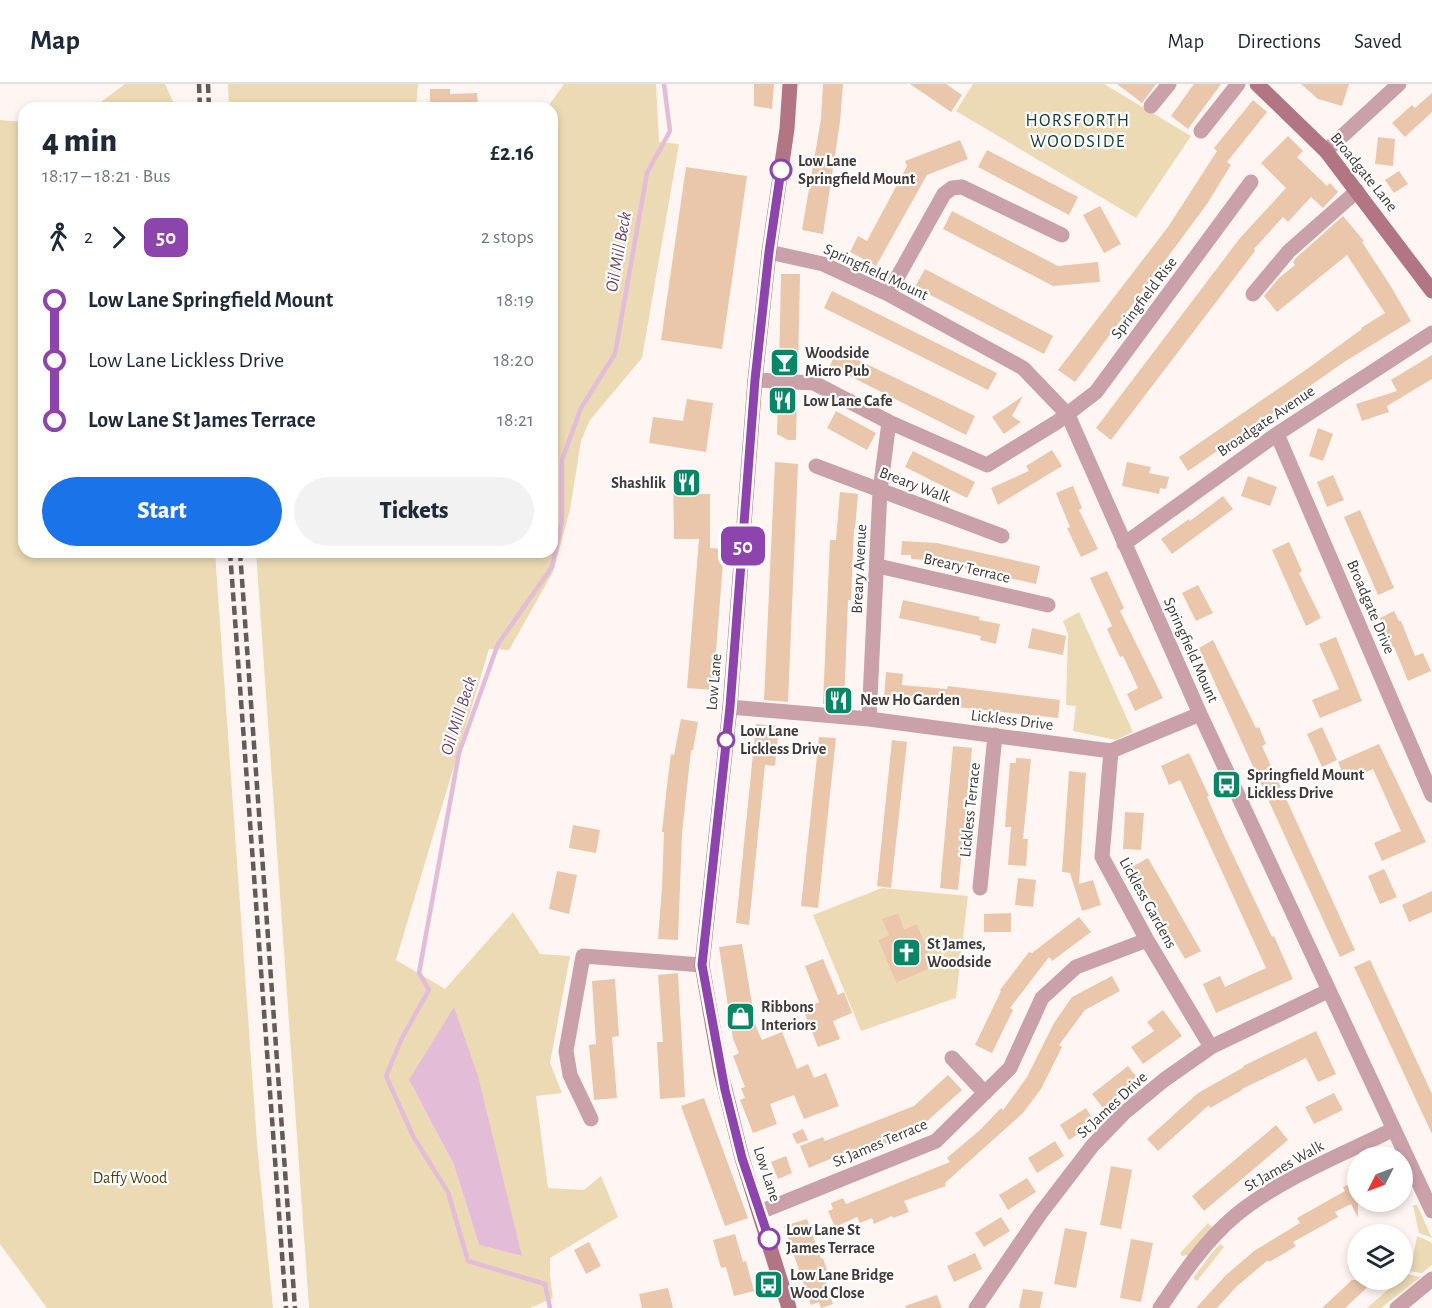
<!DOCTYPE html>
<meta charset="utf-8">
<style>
:root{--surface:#fff;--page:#f2f2f3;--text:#1f2937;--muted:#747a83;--line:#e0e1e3;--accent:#1a73e8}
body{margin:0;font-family:"Alegreya Sans",sans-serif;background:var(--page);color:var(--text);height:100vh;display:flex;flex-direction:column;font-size:22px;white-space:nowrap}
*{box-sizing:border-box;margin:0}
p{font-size:20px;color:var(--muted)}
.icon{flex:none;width:33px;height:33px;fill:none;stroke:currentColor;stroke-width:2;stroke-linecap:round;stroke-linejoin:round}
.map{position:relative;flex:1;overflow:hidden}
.drawer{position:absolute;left:18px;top:18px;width:540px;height:456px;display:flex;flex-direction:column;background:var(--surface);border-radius:18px;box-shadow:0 3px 9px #0003}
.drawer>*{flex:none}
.badge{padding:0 12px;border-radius:9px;font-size:21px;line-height:39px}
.needle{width:39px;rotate:228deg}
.tools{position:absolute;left:1347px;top:1062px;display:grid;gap:12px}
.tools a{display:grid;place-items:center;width:66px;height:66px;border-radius:50%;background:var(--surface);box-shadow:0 3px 9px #0003;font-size:30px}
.map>.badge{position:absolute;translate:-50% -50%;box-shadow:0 0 0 3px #fff}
.legs{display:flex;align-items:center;gap:9px;height:66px;padding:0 24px;font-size:20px}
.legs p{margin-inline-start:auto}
.headline{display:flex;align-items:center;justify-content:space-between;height:102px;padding:0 24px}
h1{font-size:33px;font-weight:800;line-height:45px}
.primary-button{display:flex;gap:12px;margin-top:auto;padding:12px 24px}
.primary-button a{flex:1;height:69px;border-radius:36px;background:var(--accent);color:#fff;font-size:24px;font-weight:800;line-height:69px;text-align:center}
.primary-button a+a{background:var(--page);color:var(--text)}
ul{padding:0 24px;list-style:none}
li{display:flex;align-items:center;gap:21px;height:60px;font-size:22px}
li i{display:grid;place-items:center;width:9px;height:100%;margin:0 8px;background:currentColor}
li i::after{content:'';width:15px;height:15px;margin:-8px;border:4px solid;border-radius:50%;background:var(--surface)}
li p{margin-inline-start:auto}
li:first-child i{background:linear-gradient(#0000 50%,currentColor 0)}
li:last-child i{background:linear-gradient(currentColor 50%,#0000 0)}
header{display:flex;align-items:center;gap:36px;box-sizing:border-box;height:84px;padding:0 30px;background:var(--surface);border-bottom:2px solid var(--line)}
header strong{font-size:28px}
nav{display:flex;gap:33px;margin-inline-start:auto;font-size:21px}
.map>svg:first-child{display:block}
.green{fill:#ecdab4;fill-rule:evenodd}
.water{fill:#e3bdd7}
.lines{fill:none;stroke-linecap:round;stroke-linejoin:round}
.stream{stroke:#e3bdd7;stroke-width:4.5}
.building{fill:#eac6ab}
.street{stroke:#caa0a9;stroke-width:15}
.secondary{stroke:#b17583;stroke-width:15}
.rail{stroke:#615b5a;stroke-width:4.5;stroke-dasharray:9 4.5;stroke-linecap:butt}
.line-1-casing{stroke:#fff;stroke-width:14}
.line-1{stroke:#8e44ad;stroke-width:9}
.stop-1-dot{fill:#fff;stroke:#8e44ad;stroke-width:3}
.labels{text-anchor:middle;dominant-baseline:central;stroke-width:4.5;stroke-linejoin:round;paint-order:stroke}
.stop-label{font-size:16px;font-weight:bold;fill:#403a39;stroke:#fff;text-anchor:start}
.street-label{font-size:16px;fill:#403a39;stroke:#fff}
.poi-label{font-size:16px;font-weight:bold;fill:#403a39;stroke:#fff;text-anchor:start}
.park-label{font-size:16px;fill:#503e0e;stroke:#fff}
.neighbourhood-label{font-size:18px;letter-spacing:1.5px;fill:#114435;stroke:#fff}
.water-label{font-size:18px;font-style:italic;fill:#734266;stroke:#fff}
</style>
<header>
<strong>Map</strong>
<nav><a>Map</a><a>Directions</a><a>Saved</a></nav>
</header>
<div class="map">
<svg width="1432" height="1224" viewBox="0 0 1432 1224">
<rect width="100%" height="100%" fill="#fff5f3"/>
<path class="green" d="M125,0H165L176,24H93Z
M228,0H418L416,24H229Z
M564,0H656L659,58L679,60L642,274L590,336L581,357L570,426L553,488L509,566L489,565L396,876L445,905L513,828L540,870L570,872L550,979L562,1009L536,1012L548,1104L584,1106L601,1092L618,1133L550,1174V1192L553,1214L530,1224H309L256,468H552V24H547ZM409,996L521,1172L479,1161L454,1081Z
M973,0H1104L1191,52L1136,134L956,27Z
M0,36L24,38V468H215L257,1059L273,1224H47L0,1160Z
M1079,528L1133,648L1116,656L1073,647L1076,622L1066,621L1068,550L1063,537Z
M882,804L968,812L956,914L861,947L813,831ZM897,829L904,845L917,840L934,883L896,899L878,856L889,851L883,835Z
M1413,1121H1417L1432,1154L1419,1149Z
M1208,1139L1213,1144L1189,1171L1182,1172L1180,1169Z
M1417,1152L1431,1158L1432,1160V1181L1422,1189L1408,1187L1411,1183Z
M1220,1160L1224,1163L1197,1197L1193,1194L1211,1170Z
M1406,1190L1421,1193L1381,1224H1367Z"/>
<path class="water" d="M454,923L478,992L522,1172L479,1161L454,1081L409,996Z"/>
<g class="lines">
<path class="stream" d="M550,1224L545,1200L468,1177L448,1108L414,1054L386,992L402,954L429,906L419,889L459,669L498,560L552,483L562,437V376L581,324L615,270L647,89L670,47L664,0"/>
</g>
<path class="building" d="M754,0H774L772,25L754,22Z
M823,0H843L840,38L823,150L802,146L821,35Z
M910,0H946L962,11L951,28Z
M1117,0H1156L1142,19Z
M1194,0H1221L1188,45L1171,32Z
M1301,0H1349L1342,22L1318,15Z
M430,5H450V10L477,9L478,24H430Z
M1432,9V28L1405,53L1392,39L1412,21L1415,24Z
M1253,16L1267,28L1227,78L1231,81L1207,120L1075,298L1058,286L1168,143L1217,67L1214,64Z
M1288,52L1303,67L1297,73L1327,102L1330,99L1338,108L1323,124L1311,113L1288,138L1283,133L1254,165L1255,167L1111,356L1096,344L1240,154L1286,104L1261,79Z
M1378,53L1395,55L1393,82L1375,80Z
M960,56L968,75L927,91L876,182L850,168L858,152L867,157L907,82L905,77Z
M987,66L1078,113L1069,131L978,83Z
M686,83L747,92L722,265L661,256Z
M1399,87L1408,100L1394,109L1385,96Z
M1100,122L1121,160L1104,169L1083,131Z
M952,127L1058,182L1098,178L1100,198L1053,202L943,145Z
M1343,132L1364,157L1362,158L1390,201L1411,237L1344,278L1310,302L1311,303L1188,387L1179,373L1307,285L1362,245L1361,244L1385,229L1347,171L1277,228L1264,212L1279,194L1295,181L1293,178L1296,174Z
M925,185L1053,252L1044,270L915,203Z
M781,190H800L798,284H779Z
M832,207L997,289L988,306L824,224Z
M837,266L975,332L966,351L830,282Z
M1432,271V295L1387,322L1389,328L1362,337L1356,320L1397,307L1391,296Z
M778,312H797L796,356H788L777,350Z
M1023,312L1012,332L1021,338L1004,350L992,333Z
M687,315L713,319L706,368L649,359L653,333L683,337Z
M836,327L876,349L867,366L827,344Z
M1318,344L1333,350L1323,377L1309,372Z
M1052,366L1062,382L998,421L991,404L1029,387L1026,382Z
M913,367L975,398L967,414L905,383Z
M775,378L798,380L788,618L764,616Z
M1127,378L1151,383L1149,389L1169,393L1166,405L1160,404L1159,410L1122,402Z
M673,388H699V410H710V464L724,465L713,606L687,604L699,455H674Z
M1333,391L1344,416L1327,423L1317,398Z
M1248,392L1277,403L1270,422L1241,412Z
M1073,402L1082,424L1079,426L1098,465L1081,473L1067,444L1070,443L1056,409Z
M840,408L858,410L855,445H854L851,516H848L844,621L823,620L830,456H836Z
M1223,412L1233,425L1172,470L1161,455L1189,435L1190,437Z
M1360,426L1394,504L1378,511L1344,433Z
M902,457L937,459L1040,482L1036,500L928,476L911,475V471H901Z
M1289,458L1302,487L1299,489L1321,534L1306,542L1272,466Z
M1107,487L1124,524L1120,527L1163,614L1135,627L1127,610L1138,604L1123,572L1120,573L1107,545L1112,542L1090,494Z
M1198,501L1213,529L1196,537L1182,509Z
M903,516L980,533L979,536L1000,540L996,560L980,556L981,552L899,534Z
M1394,527L1399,537H1401L1415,572L1423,569L1431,587L1408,597L1394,563H1393L1380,534Z
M1032,544L1066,552L1063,571L1028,564Z
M1336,553L1362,617L1320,634L1312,616L1339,605L1319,560Z
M1213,556L1256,644L1259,643L1266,660L1262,662L1355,866L1340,873L1199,564Z
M886,588L903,590L902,601L947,605L948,602L1060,616L1058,634L884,615Z
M681,635L698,638L693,666H691L682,750L678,856L658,855L662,804L664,748H662L667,702L671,670L674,671Z
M756,640L779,642L775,682L765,681L749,841L736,839Z
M1322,643L1337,676L1322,683L1307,650Z
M819,653L836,654L818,824L801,822Z
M892,656L907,658L891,804L877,802Z
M1379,660L1426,758L1382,777L1374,759L1401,747L1373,685L1346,697L1338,678Z
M953,662L972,664L958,806L940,804Z
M1189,669L1209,712L1207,713L1226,756L1272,853L1274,852L1293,895L1216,929L1203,900L1220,892L1225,903L1266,884L1180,696L1169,701L1161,682Z
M1016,674L1031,675L1023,755H1028L1026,782L1008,781L1011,743H1005L1007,716L1010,679H1016Z
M1069,687L1086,689L1079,800L1093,796L1101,821L1082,827L1070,789L1062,788Z
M1125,728L1144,729L1141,766L1123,765Z
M573,741L600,746L596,769L569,764Z
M1148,774L1201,867L1185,875L1132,783Z
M1384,785L1397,813L1380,820L1368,792Z
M557,787L577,791L569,830L549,825Z
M1018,794L1036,796L1033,823L1015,821Z
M1432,807V828L1409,838L1402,821Z
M898,829L904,845L917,840L934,883L896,899L878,856L889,851L882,835Z
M1011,829V848H984V830Z
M1079,833L1091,848L1052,877L1049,873L1010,924L1013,926L992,969L975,961L1001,907L1000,906L1029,868L1032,869Z
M742,860L756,943L762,956L782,948L797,985L808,980L814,994L826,989L839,1022L804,1035L794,1011L770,1020L777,1040L753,1049L740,1016L745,1014L741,1004L745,1003L733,972L739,969L733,955L719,863Z
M823,875L838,911L844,908L852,929L833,937L840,955L818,963L803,925L819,918L805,882Z
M1370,876L1432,1010V1050L1354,883Z
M678,889L685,1013L660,1015L657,958H663L658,891Z
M1112,892L1120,907L1085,926L1059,961L1062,963L1041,1005L1023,1029L945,1099L946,1102L904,1117L909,1128L893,1134L892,1132L874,1140L872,1134L860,1139L857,1133L835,1143L828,1127L833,1125L831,1119L843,1114L846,1120L950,1078L947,1074L980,1046L1001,1024L1003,1026L1027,993L1054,939L1072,913Z
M615,895L619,952L612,953L617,1014L594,1016L589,961L596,960L592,897Z
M1163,926L1182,952L1143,980L1131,963L1154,947L1147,938Z
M1316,947L1336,990L1318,998L1306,974L1242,1005V1006L1210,1024L1209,1021L1158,1067L1147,1055L1198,1009L1244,983L1243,982Z
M1128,982L1139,996L1103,1024L1092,1010Z
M948,991L962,1006L916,1047L854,1072L851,1066L809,1084L800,1062L823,1053L825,1057L914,1022Z
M1334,1009L1343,1026L1314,1040L1305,1023Z
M704,1014L748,1134L725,1142L681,1022Z
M1086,1024L1095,1039L1069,1056L1060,1041Z
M1276,1041L1288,1056L1204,1127L1192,1112Z
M803,1045L808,1056L797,1060L792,1050Z
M1055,1057L1064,1072L1037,1089L1028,1074Z
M786,1072L792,1089L778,1095L771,1078Z
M1111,1082L1132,1086L1121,1145L1100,1141Z
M1027,1094L1036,1108L1008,1126L999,1111Z
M1358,1096V1134L1351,1120L1335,1128L1338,1133L1293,1158L1296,1162L1283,1170L1269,1178L1268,1176L1236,1203L1217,1224H1196L1226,1191L1254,1167L1300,1139L1297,1134L1345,1107L1343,1103Z
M1001,1133L1010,1147L984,1163L975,1149Z
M807,1135L821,1175L823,1174L828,1189L823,1191L833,1220L821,1224L819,1218L811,1221L784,1142Z
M1065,1144L1087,1148L1076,1204L1054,1200Z
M735,1150L743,1178L746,1177L754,1207L734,1212L726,1183L721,1184L713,1156Z
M1131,1155L1153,1159L1141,1218L1120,1214Z
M589,1158L601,1182L586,1190L574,1166Z
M975,1169L982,1185L954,1198L947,1182Z
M1352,1196H1375L1345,1224H1322Z
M668,1204L673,1224H642L639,1210Z
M1023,1205L1043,1208L1040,1224H1019Z
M937,1211L942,1224H906L905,1222Z"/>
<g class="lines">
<path class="street" d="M1151,22L1169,0
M1201,47L1238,0
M1326,67L1399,0
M769,168L823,180L888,210L1023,284L1068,331L1200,630L1432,1127
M888,210L944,110L952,104L962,103L1062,151
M1253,210L1289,167L1357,107
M755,296L814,299L889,338L987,381L1057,338L1096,308L1251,98
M1277,350L1432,711
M816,382L1002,452
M1124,460L1277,350L1432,249
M878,482L1048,521
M730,623L869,635L1111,667
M1200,630L1111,667L1102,773L1147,856L1211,963
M869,635L880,407L889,338
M980,804L995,651
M952,974L985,1009
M591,1035L570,991L566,967L583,872L702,881
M760,1128L936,1057L1010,984L1042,914L1076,883L1147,856
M976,1224L1040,1130L1093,1061L1124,1029L1164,996L1211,963L1328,907
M1160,1224C1182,1191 1205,1157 1236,1131C1280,1095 1342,1071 1394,1045
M1397,1224L1432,1195"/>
<path class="secondary" d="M1257,0L1326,67L1432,207
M789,1224L742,1074L721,989L702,881L730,623L755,296L769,168L787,45L790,0"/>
<path class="rail" d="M199,0L200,24
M208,0L209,24
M230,468L286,1224
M240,468L295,1224"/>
</g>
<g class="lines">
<defs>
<path id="line-1" d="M769,1155L742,1074L725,1006L702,881L730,623L755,296L769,168L781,86"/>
</defs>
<use href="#line-1" class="line-1-casing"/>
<use href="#line-1" class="line-1"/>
</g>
<defs>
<symbol id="bar-square" viewBox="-11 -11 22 22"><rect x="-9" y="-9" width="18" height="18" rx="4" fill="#0a8667" stroke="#fff"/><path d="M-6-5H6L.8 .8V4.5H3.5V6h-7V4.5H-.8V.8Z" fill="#fff"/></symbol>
<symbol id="restaurant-square" viewBox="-11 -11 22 22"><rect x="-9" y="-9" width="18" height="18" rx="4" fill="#0a8667" stroke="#fff"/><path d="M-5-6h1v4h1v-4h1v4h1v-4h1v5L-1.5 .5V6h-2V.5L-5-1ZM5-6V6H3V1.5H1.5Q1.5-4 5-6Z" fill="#fff"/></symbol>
<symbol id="bus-square" viewBox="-11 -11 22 22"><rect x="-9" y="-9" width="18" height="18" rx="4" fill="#0a8667" stroke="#fff"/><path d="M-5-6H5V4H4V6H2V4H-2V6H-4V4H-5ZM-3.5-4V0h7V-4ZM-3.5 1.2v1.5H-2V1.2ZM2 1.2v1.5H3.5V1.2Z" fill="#fff"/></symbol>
<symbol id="church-square" viewBox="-11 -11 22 22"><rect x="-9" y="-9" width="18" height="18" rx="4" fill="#0a8667" stroke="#fff"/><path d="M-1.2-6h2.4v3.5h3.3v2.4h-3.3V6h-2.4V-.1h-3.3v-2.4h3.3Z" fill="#fff"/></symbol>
<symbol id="shop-square" viewBox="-11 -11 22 22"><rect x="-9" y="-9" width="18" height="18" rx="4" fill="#0a8667" stroke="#fff"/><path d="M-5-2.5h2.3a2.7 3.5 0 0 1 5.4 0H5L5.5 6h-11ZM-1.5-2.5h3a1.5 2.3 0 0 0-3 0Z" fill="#fff"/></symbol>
</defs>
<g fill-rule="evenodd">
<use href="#bar-square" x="768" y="262" width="33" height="33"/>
<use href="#restaurant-square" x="766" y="300" width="33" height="33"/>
<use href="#restaurant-square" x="670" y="382" width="33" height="33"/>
<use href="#restaurant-square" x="822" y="600" width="33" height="33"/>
<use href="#bus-square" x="1210" y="684" width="33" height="33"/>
<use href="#church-square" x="890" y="852" width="33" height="33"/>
<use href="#shop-square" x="724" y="916" width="33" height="33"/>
<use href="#bus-square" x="752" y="1184" width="33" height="33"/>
</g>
<g class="stop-1-dot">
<circle cx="781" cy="86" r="10"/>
<circle cx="726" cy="656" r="8"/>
<circle cx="769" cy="1155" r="10"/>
</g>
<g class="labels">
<g class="stop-label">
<text x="798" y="77">Low Lane<tspan x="798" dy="18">Springfield Mount</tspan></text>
<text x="740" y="647">Low Lane<tspan x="740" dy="18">Lickless Drive</tspan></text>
<text x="786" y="1146">Low Lane St<tspan x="786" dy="18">James Terrace</tspan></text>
</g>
<g class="street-label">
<text transform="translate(1364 88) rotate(51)">Broadgate Lane</text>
<text transform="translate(876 188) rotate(25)">Springfield Mount</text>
<text transform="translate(1144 214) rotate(-53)">Springfield Rise</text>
<text transform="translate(1266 337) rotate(-34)">Broadgate Avenue</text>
<text transform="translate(915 401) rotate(21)">Breary Walk</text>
<text transform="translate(967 484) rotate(13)">Breary Terrace</text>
<text transform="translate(859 485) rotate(-87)">Breary Avenue</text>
<text transform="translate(1371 523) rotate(67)">Broadgate Drive</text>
<text transform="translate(1191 566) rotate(66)">Springfield Mount</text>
<text transform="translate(714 598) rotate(-85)">Low Lane</text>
<text transform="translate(1012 636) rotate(7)">Lickless Drive</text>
<text transform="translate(970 726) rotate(-84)">Lickless Terrace</text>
<text transform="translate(1148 819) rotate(61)">Lickless Gardens</text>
<text transform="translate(1112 1021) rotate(-43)">St James Drive</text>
<text transform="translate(880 1059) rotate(-23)">St James Terrace</text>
<text transform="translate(1284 1082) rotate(-29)">St James Walk</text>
<text transform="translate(767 1090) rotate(72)">Low Lane</text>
</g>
<g class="poi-label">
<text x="805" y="269">Woodside<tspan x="805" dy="18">Micro Pub</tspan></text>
<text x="803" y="317">Low Lane Cafe</text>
<text x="666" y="399" text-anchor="end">Shashlik</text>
<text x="860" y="616">New Ho Garden</text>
<text x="1247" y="691">Springfield Mount<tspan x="1247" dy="18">Lickless Drive</tspan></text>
<text x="927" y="860">St James,<tspan x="927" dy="18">Woodside</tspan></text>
<text x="761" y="923">Ribbons<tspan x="761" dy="18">Interiors</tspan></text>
<text x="790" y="1191">Low Lane Bridge<tspan x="790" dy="18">Wood Close</tspan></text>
</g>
<g class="park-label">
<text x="130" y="1094">Daffy Wood</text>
</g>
<g class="neighbourhood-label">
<text x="1078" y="37">HORSFORTH<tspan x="1078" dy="21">WOODSIDE</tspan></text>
</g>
<g class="water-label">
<text transform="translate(619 168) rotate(-80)">Oil Mill Beck</text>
<text transform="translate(459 632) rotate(-72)">Oil Mill Beck</text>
</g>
</g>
</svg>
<div class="tools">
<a><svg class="needle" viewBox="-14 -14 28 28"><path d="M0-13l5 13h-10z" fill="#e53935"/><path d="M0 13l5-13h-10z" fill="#747a83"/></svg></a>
<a><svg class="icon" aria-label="layers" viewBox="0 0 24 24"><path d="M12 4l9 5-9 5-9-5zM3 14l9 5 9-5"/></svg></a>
</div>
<b class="badge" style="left:743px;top:462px;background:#8e44ad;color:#fff">50</b>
<section class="drawer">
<div class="headline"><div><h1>4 min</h1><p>18:17 – 18:21 · Bus</p></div><b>£2.16</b></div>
<div class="legs"><svg class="icon" aria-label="walk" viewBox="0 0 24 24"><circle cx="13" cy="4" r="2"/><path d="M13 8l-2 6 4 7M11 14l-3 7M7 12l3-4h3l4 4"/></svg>2<svg class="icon" aria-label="forward" viewBox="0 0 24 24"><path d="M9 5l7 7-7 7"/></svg><b class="badge" style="background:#8e44ad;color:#fff">50</b><p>2 stops</p></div>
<ul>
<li><i style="color:#8e44ad"></i><b>Low Lane Springfield Mount</b><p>18:19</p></li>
<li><i style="color:#8e44ad"></i><span>Low Lane Lickless Drive</span><p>18:20</p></li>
<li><i style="color:#8e44ad"></i><b>Low Lane St James Terrace</b><p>18:21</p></li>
</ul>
<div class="primary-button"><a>Start</a><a>Tickets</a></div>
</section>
</div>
